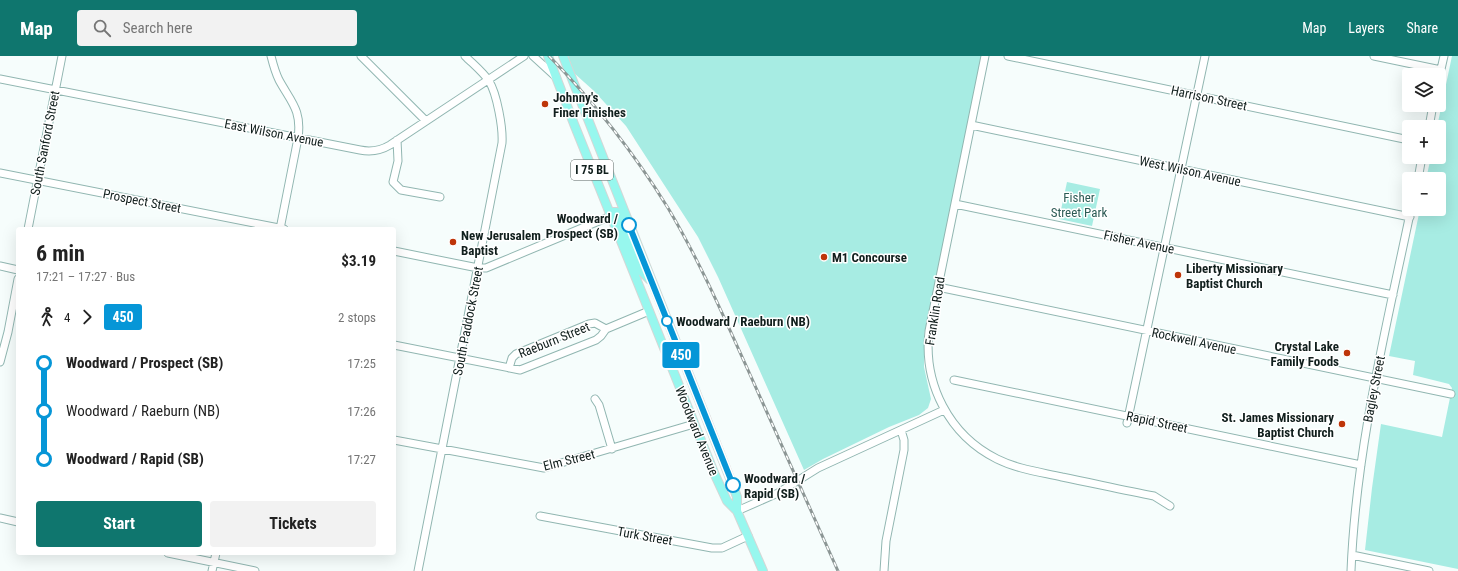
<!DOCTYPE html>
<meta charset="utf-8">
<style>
:root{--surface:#fff;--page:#f2f2f2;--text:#222;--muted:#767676;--accent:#0f766e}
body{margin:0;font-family:"Roboto Condensed",sans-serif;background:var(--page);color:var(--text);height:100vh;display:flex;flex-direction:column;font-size:15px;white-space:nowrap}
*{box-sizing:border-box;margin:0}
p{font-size:13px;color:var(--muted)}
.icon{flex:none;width:22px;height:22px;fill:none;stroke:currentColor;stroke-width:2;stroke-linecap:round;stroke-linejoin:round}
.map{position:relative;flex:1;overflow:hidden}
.side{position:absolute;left:16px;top:171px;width:380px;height:328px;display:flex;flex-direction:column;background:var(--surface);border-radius:4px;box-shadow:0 4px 16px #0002}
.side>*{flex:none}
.badge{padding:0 8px;border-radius:3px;font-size:14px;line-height:26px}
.buttons{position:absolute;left:1402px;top:12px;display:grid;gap:8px}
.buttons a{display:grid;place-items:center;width:44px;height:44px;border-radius:4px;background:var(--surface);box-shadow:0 4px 16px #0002;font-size:20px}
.map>.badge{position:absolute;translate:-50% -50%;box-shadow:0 0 0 2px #fff}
.legs{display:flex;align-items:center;gap:6px;height:44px;padding:0 20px;font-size:13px}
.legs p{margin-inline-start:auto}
.headline{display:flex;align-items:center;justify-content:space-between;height:68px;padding:0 20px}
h1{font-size:22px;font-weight:700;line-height:30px}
.button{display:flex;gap:8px;margin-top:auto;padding:8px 20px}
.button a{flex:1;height:46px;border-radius:4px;background:var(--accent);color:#fff;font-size:16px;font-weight:700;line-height:46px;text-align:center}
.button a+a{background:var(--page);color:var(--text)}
ul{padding:0 20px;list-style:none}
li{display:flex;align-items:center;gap:14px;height:48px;font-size:15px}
li i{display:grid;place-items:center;width:6px;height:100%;margin:0 5px;background:currentColor}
li i::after{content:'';width:10px;height:10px;margin:-5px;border:3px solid;border-radius:50%;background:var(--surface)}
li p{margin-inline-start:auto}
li:first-child i{background:linear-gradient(#0000 50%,currentColor 0)}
li:last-child i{background:linear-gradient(currentColor 50%,#0000 0)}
header{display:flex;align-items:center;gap:24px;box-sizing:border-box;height:56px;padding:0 20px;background:var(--accent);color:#fff}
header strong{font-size:19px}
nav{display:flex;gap:22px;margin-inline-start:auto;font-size:14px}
.search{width:280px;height:36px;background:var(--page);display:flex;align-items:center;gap:10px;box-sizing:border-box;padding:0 14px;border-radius:4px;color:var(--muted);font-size:15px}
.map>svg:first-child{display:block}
.green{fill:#a7ece3}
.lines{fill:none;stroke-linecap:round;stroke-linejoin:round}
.minor-casing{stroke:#91b6b1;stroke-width:9}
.major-casing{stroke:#d4d7d6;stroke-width:10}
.minor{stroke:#fff;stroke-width:7}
.major{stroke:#97f7ee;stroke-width:8}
.rail-casing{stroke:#8c9695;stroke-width:3}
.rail{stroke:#fff;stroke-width:1.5;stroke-dasharray:4.5;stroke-linecap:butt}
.line-1-casing{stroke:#fff;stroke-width:9}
.line-1{stroke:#0696d7;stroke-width:6}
.poi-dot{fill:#be3509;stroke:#fff;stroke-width:1.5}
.stop-1-dot{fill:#fff;stroke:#0696d7;stroke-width:2}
.labels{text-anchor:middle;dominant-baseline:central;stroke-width:3;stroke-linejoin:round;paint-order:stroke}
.shield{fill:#fff;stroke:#586261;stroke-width:1}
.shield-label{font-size:12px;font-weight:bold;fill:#111f1d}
.poi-label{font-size:13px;font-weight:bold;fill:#111f1d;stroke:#fff;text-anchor:start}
.street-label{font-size:13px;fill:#111f1d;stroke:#fff}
.park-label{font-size:13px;fill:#2d5c56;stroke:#fff}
.stop-label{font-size:13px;font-weight:bold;fill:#111f1d;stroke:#fff;text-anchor:start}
</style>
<header>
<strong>Map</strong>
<div class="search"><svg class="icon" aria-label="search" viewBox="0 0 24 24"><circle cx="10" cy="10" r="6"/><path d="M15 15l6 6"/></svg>Search here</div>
<nav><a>Map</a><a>Layers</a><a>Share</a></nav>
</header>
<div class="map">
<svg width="1458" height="515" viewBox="0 0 1458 515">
<rect width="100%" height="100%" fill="#f6fdfc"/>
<path class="green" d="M568,0H982L924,279V311L931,343L928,352L919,359L889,371L823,403L804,414L718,221L698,181L626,70L594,35L574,17Z
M1452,0H1458V513L1365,494L1372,432L1381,368L1442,381L1452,332L1449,328L1413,319L1415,305L1389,300L1420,153H1439V123H1426L1431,101H1439V71H1437Z
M1067,126L1100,133L1092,170L1059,163Z"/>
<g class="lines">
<defs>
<path id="minor" d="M271,0C273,8 275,16 279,24C291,46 302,54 298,82L280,173
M361,0L426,65
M533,0L556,21
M985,0L929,275C923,328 949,379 997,403C1017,413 1040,416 1062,421C1092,427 1123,434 1154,440L1170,450
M1008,0L1409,84
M1374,0L1441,14
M1439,22L1444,0
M0,23L360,94C370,96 380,95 390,89L524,0
M971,69L1410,161
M1429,71L1433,49
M397,84L398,105L393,126L401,134L440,141
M0,117L284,173
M1418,123L1422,101
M955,148L1393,239
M28,173L62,0
M394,195L478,212H486L611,160
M0,210L18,214
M938,231L1451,338
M394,289L520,314L596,284L601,280L606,273L649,255
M0,306L8,276L18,223
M509,312L512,302L516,298L589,268L595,267L606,273
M954,324L1361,409
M595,343L599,349L612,393
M1127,367L1205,0
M394,384L544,412L694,368
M737,455L778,437L818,412L944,354
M540,460L712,492H722L748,480
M0,462L18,466
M168,497L255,515
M1352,499L1429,515
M212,515L216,497
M418,515L502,87C503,72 497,38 489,25C483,16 473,8 465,0
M884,515L886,485L904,394V384L901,374
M1351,515C1356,392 1386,273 1411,153"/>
<path id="major" d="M548,0L574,68L715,419L727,445L737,455
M563,0L733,430L737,441V455L763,515
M611,160L612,156H617L642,216L650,224"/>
</defs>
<use href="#minor" class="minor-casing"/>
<use href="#major" class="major-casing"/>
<use href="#minor" class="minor"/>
<use href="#major" class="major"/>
<defs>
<path id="rail" d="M549,0C594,46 634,97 668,152C699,204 723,259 748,314C778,381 808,448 838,515"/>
</defs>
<use href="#rail" class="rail-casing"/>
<use href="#rail" class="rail"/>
</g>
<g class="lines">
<defs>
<path id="line-1" d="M629,169L733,429"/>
</defs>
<use href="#line-1" class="line-1-casing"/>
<use href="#line-1" class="line-1"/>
</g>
<g class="poi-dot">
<circle cx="545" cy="48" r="4"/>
<circle cx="453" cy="186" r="4"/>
<circle cx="824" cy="201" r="4"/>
<circle cx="1178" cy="219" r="4"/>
<circle cx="1347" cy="297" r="4"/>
<circle cx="1342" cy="368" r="4"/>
</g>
<g class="stop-1-dot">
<circle cx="629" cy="169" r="7"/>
<circle cx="667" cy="265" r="5"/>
<circle cx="733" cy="429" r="7"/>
</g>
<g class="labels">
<rect class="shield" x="571" y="104" width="42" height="20" rx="3"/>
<g class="shield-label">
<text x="592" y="114">I 75 BL</text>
</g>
<g class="poi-label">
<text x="553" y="41">Johnny's<tspan x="553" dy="15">Finer Finishes</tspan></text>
<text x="461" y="179">New Jerusalem<tspan x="461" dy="15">Baptist</tspan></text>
<text x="832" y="201">M1 Concourse</text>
<text x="1186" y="212">Liberty Missionary<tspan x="1186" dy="15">Baptist Church</tspan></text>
<text x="1339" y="290" text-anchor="end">Crystal Lake<tspan x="1339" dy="15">Family Foods</tspan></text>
<text x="1334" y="361" text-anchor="end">St. James Missionary<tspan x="1334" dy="15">Baptist Church</tspan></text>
</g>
<g class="street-label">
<text transform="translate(1209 42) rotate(12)">Harrison Street</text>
<text transform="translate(274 77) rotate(11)">East Wilson Avenue</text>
<text transform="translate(45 87) rotate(-79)">South Sanford Street</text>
<text transform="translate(1190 115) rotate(12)">West Wilson Avenue</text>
<text transform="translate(142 145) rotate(11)">Prospect Street</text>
<text transform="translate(1139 186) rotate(12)">Fisher Avenue</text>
<text transform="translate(935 255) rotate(-81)">Franklin Road</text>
<text transform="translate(468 265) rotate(-79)">South Paddock Street</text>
<text transform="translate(554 284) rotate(-22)">Raeburn Street</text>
<text transform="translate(1194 285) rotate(12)">Rockwell Avenue</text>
<text transform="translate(1374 333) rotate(-79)">Bagley Street</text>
<text transform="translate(1157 366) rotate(12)">Rapid Street</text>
<text transform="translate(697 375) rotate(68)">Woodward Avenue</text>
<text transform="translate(569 404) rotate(-14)">Elm Street</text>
<text transform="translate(645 480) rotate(10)">Turk Street</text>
</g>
<g class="park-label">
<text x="1079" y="141">Fisher<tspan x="1079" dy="15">Street Park</tspan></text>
</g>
<g class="stop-label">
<text x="618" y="162" text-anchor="end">Woodward /<tspan x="618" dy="15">Prospect (SB)</tspan></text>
<text x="676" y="265">Woodward / Raeburn (NB)</text>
<text x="744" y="422">Woodward /<tspan x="744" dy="15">Rapid (SB)</tspan></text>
</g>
</g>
</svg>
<div class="buttons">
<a><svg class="icon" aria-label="layers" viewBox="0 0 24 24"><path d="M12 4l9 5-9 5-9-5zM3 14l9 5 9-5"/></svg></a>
<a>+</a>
<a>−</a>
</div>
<b class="badge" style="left:681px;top:299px;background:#0696d7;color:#fff">450</b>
<section class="side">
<div class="headline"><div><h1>6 min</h1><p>17:21 – 17:27 · Bus</p></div><b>$3.19</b></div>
<div class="legs"><svg class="icon" aria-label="walk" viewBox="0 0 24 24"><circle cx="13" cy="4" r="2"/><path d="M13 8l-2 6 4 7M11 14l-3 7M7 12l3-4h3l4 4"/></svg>4<svg class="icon" aria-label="forward" viewBox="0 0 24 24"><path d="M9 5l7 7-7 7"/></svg><b class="badge" style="background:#0696d7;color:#fff">450</b><p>2 stops</p></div>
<ul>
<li><i style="color:#0696d7"></i><b>Woodward / Prospect (SB)</b><p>17:25</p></li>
<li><i style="color:#0696d7"></i><span>Woodward / Raeburn (NB)</span><p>17:26</p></li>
<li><i style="color:#0696d7"></i><b>Woodward / Rapid (SB)</b><p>17:27</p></li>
</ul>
<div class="button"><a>Start</a><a>Tickets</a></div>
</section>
</div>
